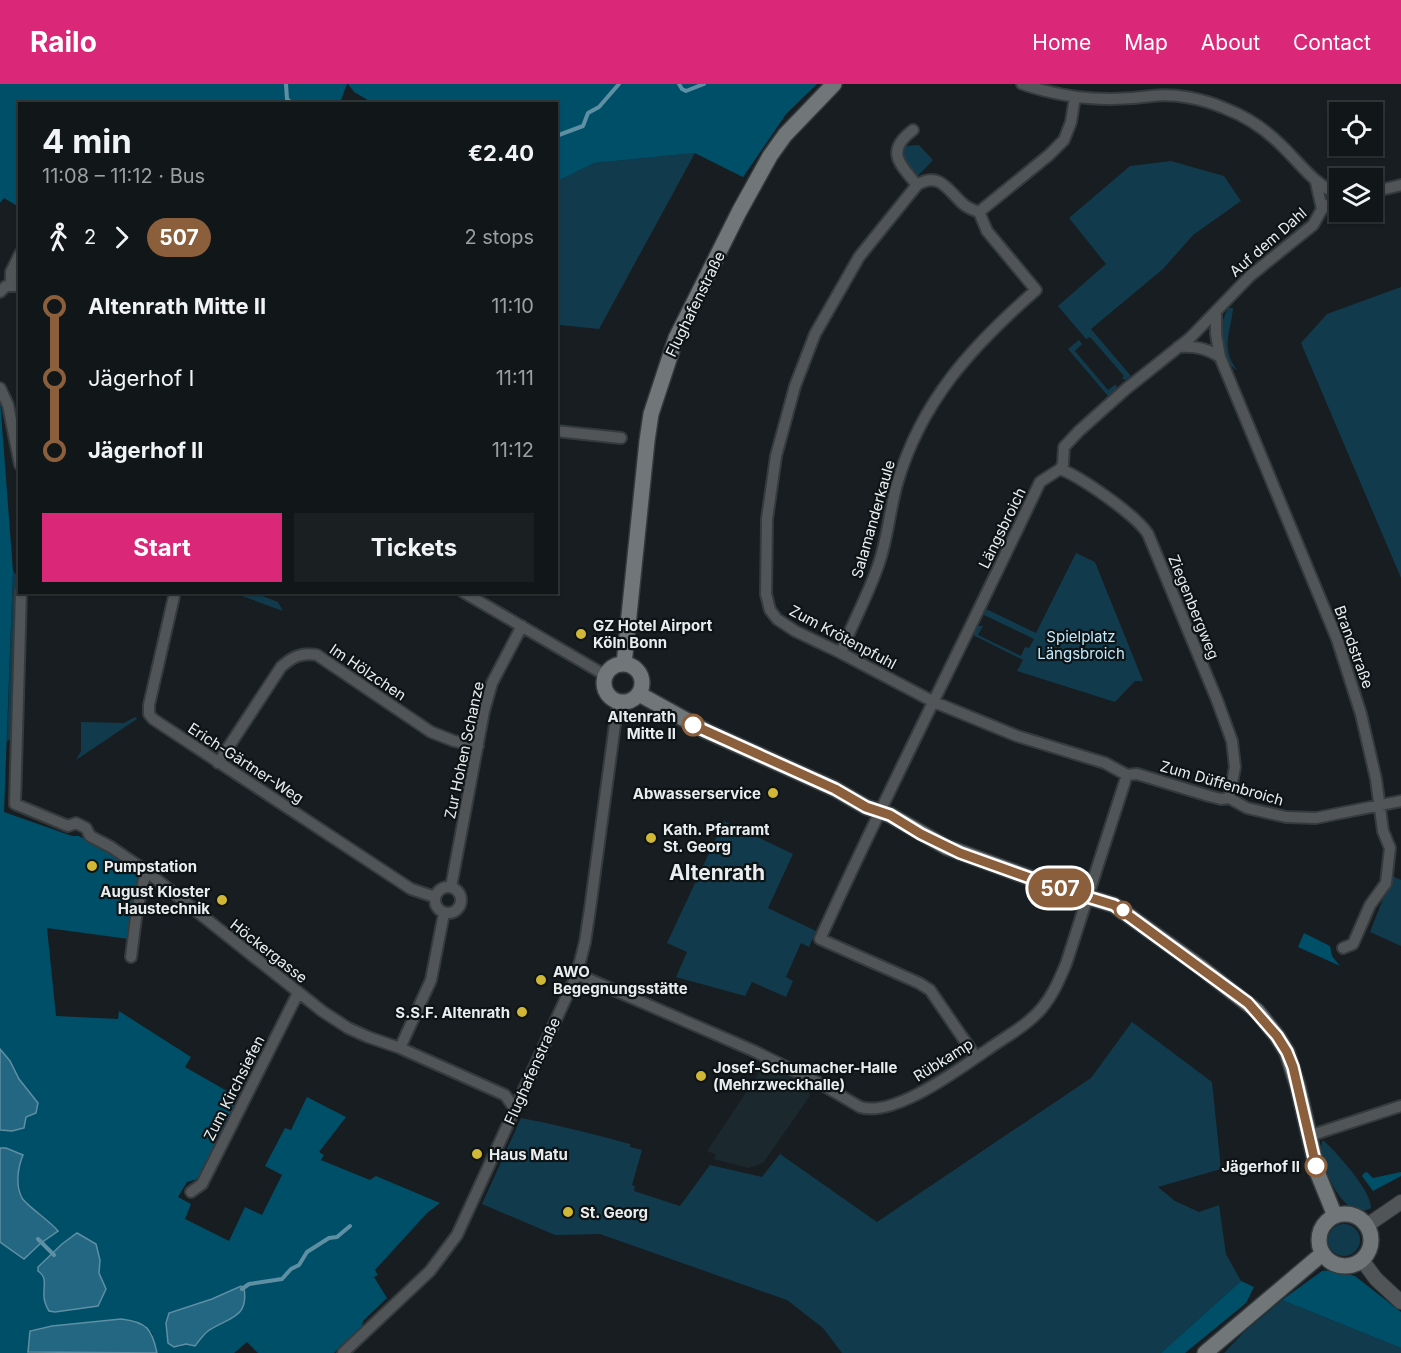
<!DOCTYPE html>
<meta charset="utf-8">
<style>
:root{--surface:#111618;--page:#1a1f21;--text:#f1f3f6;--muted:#9c9fa2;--line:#303537;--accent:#db2777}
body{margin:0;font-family:Inter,sans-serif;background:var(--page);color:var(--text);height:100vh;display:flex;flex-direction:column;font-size:22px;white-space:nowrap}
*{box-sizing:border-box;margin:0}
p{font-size:20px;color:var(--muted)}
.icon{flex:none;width:33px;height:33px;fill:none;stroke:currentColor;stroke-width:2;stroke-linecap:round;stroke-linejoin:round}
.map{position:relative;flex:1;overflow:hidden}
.side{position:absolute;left:18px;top:18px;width:540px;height:492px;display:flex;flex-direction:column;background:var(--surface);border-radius:0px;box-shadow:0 2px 4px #0004,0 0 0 2px var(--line)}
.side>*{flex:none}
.badge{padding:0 12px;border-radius:20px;font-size:21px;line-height:39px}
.tools{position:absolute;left:1329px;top:18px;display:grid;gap:12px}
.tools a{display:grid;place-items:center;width:54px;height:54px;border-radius:0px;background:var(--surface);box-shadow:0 2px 4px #0004,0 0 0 2px var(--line);font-size:30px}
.map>.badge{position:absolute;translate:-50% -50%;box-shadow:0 0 0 3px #fff}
.legs{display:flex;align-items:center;gap:9px;height:66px;padding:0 24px;font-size:20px}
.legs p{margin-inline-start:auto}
.overview{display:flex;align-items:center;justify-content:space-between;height:102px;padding:0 24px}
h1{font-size:33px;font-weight:700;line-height:45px}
.action{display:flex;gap:12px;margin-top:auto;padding:12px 24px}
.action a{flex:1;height:69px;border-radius:0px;background:var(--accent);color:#fff;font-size:24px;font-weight:700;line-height:69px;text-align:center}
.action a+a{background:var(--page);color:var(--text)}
ul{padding:0 24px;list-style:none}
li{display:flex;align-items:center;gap:21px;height:72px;font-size:22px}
li i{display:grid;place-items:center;width:9px;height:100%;margin:0 8px;background:currentColor}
li i::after{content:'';width:15px;height:15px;margin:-8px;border:4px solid;border-radius:50%;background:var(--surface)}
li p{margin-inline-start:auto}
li:first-child i{background:linear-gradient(#0000 50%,currentColor 0)}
li:last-child i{background:linear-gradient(currentColor 50%,#0000 0)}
header{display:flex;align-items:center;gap:36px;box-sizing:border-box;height:84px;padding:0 30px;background:var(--accent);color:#fff}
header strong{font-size:28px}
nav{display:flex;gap:33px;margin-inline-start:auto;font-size:21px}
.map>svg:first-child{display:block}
.built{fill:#1b282d}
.green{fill:#113b4d}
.forest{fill:#004f69;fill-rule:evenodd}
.water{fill:#246782;stroke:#5f8fa3;stroke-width:1.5}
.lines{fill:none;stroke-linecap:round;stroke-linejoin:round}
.stream{stroke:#5f8fa3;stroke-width:4}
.minor-casing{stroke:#343a3d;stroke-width:14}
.tertiary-casing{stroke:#343a3d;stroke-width:16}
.secondary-casing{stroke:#343a3d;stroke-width:18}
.minor{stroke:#525557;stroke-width:10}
.tertiary{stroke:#525557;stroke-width:14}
.secondary{stroke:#717678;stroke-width:15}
.line-1-casing{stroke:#fff;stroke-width:14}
.line-1{stroke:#8b5e3c;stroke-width:9}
.poi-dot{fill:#d1b736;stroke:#0e1416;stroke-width:2}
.stop-1-dot{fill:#fff;stroke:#8b5e3c;stroke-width:3}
.labels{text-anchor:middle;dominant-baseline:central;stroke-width:4.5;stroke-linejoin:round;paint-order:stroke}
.street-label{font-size:15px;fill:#e9edef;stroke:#0e1416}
.poi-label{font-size:15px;font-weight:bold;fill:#e9edef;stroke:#0e1416;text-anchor:start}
.park-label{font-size:15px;fill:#bfe9fd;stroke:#0e1416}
.stop-label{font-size:15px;font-weight:bold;fill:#e9edef;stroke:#0e1416;text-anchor:end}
.district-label{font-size:21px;font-weight:bold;fill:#e9edef;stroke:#0e1416}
</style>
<header>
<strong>Railo</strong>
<nav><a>Home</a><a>Map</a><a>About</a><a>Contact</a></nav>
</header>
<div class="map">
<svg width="1401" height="1269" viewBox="0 0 1401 1269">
<rect width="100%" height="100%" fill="#171d20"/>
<path class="built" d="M764,981L807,1000L810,1012L763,1079L749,1084L713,1075L716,1071L707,1067Z"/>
<path class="green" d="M732,0H817L786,30L743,93L695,69L599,245L560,241L556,218V97L594,79L695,69Z
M919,61L933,76L916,94L901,75L903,62Z
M1171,77L1224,92L1241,117L1193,151L1163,185L1091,245L1131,292L1125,296L1122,294L1124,292L1090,253L1086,255L1058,222L1106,180L1069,134L1130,82Z
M1401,203V494L1301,259L1327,230Z
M1229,224H1233C1231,248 1220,263 1237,286C1220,278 1217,237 1229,224Z
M1079,256L1082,260L1075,267L1108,306L1116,300L1117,305L1108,312L1068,265Z
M1076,469L1095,478L1143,597H1135L1115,618L1017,587L1023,576L973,551L978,542H983L978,551L1021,572L1025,563L1029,564L1034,555L984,531L986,525L1036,549Z
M13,487L19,494V531L16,537L13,599L17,603V613L12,618L11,646L14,652L7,658Z
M243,509H255L278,518L283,527L242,512Z
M135,633L137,635L76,676L81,667V638L124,639Z
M724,737L793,770L768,824L816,847L809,863L801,859L786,893L793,897L786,913L752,898L745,912L676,893L687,868L667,859Z
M1392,792L1401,796V862L1370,848Z
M1132,938L1212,998L1221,1085L1158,1103L1175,1117L1199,1128L1219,1121L1226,1170L1241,1197L1161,1269H842L823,1244L787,1216L600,1150L555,1151L482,1120L521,1034C558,1041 594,1050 630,1060V1063L642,1066L632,1101L635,1102L634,1107L680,1122L710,1081L762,1093L780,1070L877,1138L1091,994Z
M1323,1056C1336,1068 1372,1107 1371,1124C1367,1126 1362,1128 1357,1127C1339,1123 1314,1071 1323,1056Z
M1328 1156a16 16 0 1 1 32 0a16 16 0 1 1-32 0Z
M1282,1216L1401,1264V1269H1224L1245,1247Z"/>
<path class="forest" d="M0,0H347L340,19L20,20L19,123L4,114L0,119Z
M348,0H817L786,30L743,93L695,69L594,79L557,97L556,20H463L460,17H425L421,19H373L354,8Z
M0,315L13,487L4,728L72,752H79L139,787L129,855L47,844L56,932L118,935L119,927L191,973L185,983L241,1015L201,1094L187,1098L178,1113L191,1120L185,1135L229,1157L245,1123L262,1131L282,1091L265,1082L285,1044L291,1046L307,1013L346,1033L319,1068L324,1071L321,1076L370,1096L376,1092L440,1119L427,1129L375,1186L378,1191L374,1193L387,1214L363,1237L362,1242L334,1269H258L247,1258L234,1269H157L152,1249L144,1241L129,1236L121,1235L53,1242L30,1246L29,1269H0V1158L24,1175L41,1159L58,1146L22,1114L18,1098L19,1081L6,1064H0V1046L12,1047L38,1019L19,995L10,977L0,965ZM77,1149L100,1176L99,1189L43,1210L45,1195L38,1183L62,1160ZM241,1202L244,1204C248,1237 229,1232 208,1247C203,1251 199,1257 195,1262L186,1260L178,1263L167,1251L166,1239L174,1228L212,1215Z
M1304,849L1330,862L1332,872L1340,882L1298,863Z
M1367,1088L1373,1094L1401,1088V1092L1373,1107L1362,1092L1364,1089Z
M1332,1186L1355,1192L1401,1228V1264L1282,1216L1322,1187Z
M1241,1197L1254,1203L1246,1219L1185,1269H1161Z"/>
<path class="water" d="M0,965L10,977L19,995L38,1019L36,1029L26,1033L24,1044L12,1047L0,1046Z
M0,1064H6L23,1071C18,1083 15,1101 22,1114C27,1122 50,1137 58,1147L41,1159L24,1175L0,1158Z
M77,1149L96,1160L100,1176L99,1189L106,1205L98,1222L55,1228L49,1227C46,1222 44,1218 44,1212C43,1201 48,1194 38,1187V1183L62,1160Z
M241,1202L244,1204C249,1235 228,1233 208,1247C203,1251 199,1257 195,1262L186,1260L174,1263L168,1259L166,1239L169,1229L212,1215Z
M121,1235C147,1238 152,1245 157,1269L28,1268L30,1247L52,1242Z"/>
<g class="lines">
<path class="stream" d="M286,0L287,15L293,20
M679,0L682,5L686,7L704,0
M556,52L583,42L588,29L599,23L619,0
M38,1155L54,1171
M242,1205L249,1200L282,1195L291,1185L299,1181L307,1168L329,1154L337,1153L350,1142"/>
<defs>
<path id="minor" d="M1022,0C1051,10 1081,15 1111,15C1126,15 1138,14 1152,12C1175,9 1203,15 1224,24C1245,32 1265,45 1281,61C1300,79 1314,101 1340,111
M913,46C885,67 899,79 917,101
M1316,98L1322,125
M1372,108L1401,101
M979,128C973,126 966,123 962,119C948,106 939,87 917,101L859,173L815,250L795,302L776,372L767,435L766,510L770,526L777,535L795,547L841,569L934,618L1017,652L1105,679L1127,691L1137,690L1209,712L1221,715L1229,714L1247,724L1286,733L1316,734L1401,717
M979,128L1049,71L1064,56L1071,38L1075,13
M11,201V188L20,170
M0,208L6,202H20
M1216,227V250L1220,273L1337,555L1361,630L1376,695L1383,747L1390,764L1386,799L1370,821L1353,860L1343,864
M1178,263C1195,262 1206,264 1220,273
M0,304L8,321L20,381
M556,347L621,354
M1060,385C1081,393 1136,431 1148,450L1217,616L1232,657L1235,683L1229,714
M21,508L15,720L68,742L76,739L86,744L90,752L111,763L146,787L322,927L348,944L368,953L400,964L505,1011L515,1025
M175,508L149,621V630L153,635L411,805L435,813
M463,508L605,591
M841,569C853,537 870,508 880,476C888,451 890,425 897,400C921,317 972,262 1036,206L987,147L979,128
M218,679L281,583C292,573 302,568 317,571L431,648L454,657L478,662
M435 816a13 13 0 1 1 26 0a13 13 0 1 1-26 0Z
M451,803L484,627L492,599L522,542
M131,873L137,826L146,787
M577,890L754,967L821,1000L860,1023C894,1034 959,985 987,966C1005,953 1027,942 1042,924C1053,911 1059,896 1066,880L1127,691
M400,964L431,896L444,829
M976,973L930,906L919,899L820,855C890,701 968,551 1040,398L1060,385L1063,380L1064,363L1079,347L1126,305L1190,254L1250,192L1313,141L1322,125L1340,113
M1309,1052L1401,1022
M191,1108L202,1100L298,909
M343,1269L430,1187L457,1151L577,890L585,858L590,825L618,618"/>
<path id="tertiary" d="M1366,1142L1401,1118
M1362,1176L1376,1195L1401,1218"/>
<path id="secondary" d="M604 599a19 19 0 1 1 38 0a19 19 0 1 1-38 0Z
M624,580L647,357L651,330L676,254L739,128L770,72L785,51L834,0
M639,610L706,647L835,705L866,723L890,731L946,763L1058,804L1114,821L1199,882L1257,927L1277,952L1287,968L1298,1003L1318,1090L1335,1132
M1319 1156a26 26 0 1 1 52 0a26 26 0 1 1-52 0Z
M1205,1269L1322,1170"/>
</defs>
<use href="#minor" class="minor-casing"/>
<use href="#tertiary" class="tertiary-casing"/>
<use href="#secondary" class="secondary-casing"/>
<use href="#minor" class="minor"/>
<use href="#tertiary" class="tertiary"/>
<use href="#secondary" class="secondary"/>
</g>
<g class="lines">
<defs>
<path id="line-1" d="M693,641L835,705L866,723L890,731L921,750L960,769L1058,804L1114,821L1248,919L1277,952L1287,968L1293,983L1316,1082"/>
</defs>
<use href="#line-1" class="line-1-casing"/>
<use href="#line-1" class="line-1"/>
</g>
<g class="poi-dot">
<circle cx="581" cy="550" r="6"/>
<circle cx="773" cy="709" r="6"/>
<circle cx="651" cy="754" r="6"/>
<circle cx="92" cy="782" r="6"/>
<circle cx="222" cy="816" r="6"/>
<circle cx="541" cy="896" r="6"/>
<circle cx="522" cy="928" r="6"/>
<circle cx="701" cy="992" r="6"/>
<circle cx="477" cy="1070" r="6"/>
<circle cx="568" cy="1128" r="6"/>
</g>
<g class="stop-1-dot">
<circle cx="693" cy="641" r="10"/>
<circle cx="1123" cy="826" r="8"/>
<circle cx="1316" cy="1082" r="10"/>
</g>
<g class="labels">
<g class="street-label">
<text transform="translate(1268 158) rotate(-41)">Auf dem Dahl</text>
<text transform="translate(695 220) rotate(-64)">Flughafenstraße</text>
<text transform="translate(873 435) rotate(-74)">Salamanderkaule</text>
<text transform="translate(1002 444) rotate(-64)">Längsbroich</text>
<text transform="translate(1194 523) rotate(68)">Ziegenbergweg</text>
<text transform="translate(843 553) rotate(28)">Zum Krötenpfuhl</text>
<text transform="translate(1354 563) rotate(70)">Brandstraße</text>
<text transform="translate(368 588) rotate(34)">Im Hölzchen</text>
<text transform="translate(464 666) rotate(-78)">Zur Hohen Schanze</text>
<text transform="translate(246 679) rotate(33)">Erich-Gärtner-Weg</text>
<text transform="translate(1222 699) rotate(16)">Zum Düffenbroich</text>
<text transform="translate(269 867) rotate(38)">Höckergasse</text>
<text transform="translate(943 976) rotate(-32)">Rübkamp</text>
<text transform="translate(532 987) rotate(-66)">Flughafenstraße</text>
<text transform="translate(234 1004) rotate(-63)">Zum Kirchsiefen</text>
</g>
<g class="poi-label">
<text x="593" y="541">GZ Hotel Airport<tspan x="593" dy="17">Köln Bonn</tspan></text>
<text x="761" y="709" text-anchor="end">Abwasserservice</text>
<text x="663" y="745">Kath. Pfarramt<tspan x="663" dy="17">St. Georg</tspan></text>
<text x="104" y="782">Pumpstation</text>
<text x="210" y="807" text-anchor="end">August Kloster<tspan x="210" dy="17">Haustechnik</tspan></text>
<text x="553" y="887">AWO<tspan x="553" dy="17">Begegnungsstätte</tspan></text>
<text x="510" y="928" text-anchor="end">S.S.F. Altenrath</text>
<text x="713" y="983">Josef-Schumacher-Halle<tspan x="713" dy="17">(Mehrzweckhalle)</tspan></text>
<text x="489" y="1070">Haus Matu</text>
<text x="580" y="1128">St. Georg</text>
</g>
<g class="park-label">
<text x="1081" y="552">Spielplatz<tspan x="1081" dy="17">Längsbroich</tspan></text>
</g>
<g class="stop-label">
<text x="676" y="632">Altenrath<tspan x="676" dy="17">Mitte II</tspan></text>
<text x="1300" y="1082">Jägerhof II</text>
</g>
<g class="district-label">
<text x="717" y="788">Altenrath</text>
</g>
</g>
</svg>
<div class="tools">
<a><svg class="icon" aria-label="locate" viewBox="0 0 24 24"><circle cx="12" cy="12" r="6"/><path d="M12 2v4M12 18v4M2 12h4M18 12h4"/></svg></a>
<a><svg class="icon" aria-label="layers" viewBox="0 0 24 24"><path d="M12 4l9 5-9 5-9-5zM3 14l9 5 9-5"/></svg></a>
</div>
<b class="badge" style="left:1060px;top:804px;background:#8b5e3c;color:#fff">507</b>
<section class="side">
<div class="overview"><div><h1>4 min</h1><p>11:08 – 11:12 · Bus</p></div><b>€2.40</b></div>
<div class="legs"><svg class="icon" aria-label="walk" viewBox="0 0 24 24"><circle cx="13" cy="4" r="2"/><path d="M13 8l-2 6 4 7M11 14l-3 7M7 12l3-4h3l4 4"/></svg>2<svg class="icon" aria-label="forward" viewBox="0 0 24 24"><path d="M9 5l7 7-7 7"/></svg><b class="badge" style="background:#8b5e3c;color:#fff">507</b><p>2 stops</p></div>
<ul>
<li><i style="color:#8b5e3c"></i><b>Altenrath Mitte II</b><p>11:10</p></li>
<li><i style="color:#8b5e3c"></i><span>Jägerhof I</span><p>11:11</p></li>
<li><i style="color:#8b5e3c"></i><b>Jägerhof II</b><p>11:12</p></li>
</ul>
<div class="action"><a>Start</a><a>Tickets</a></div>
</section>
</div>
